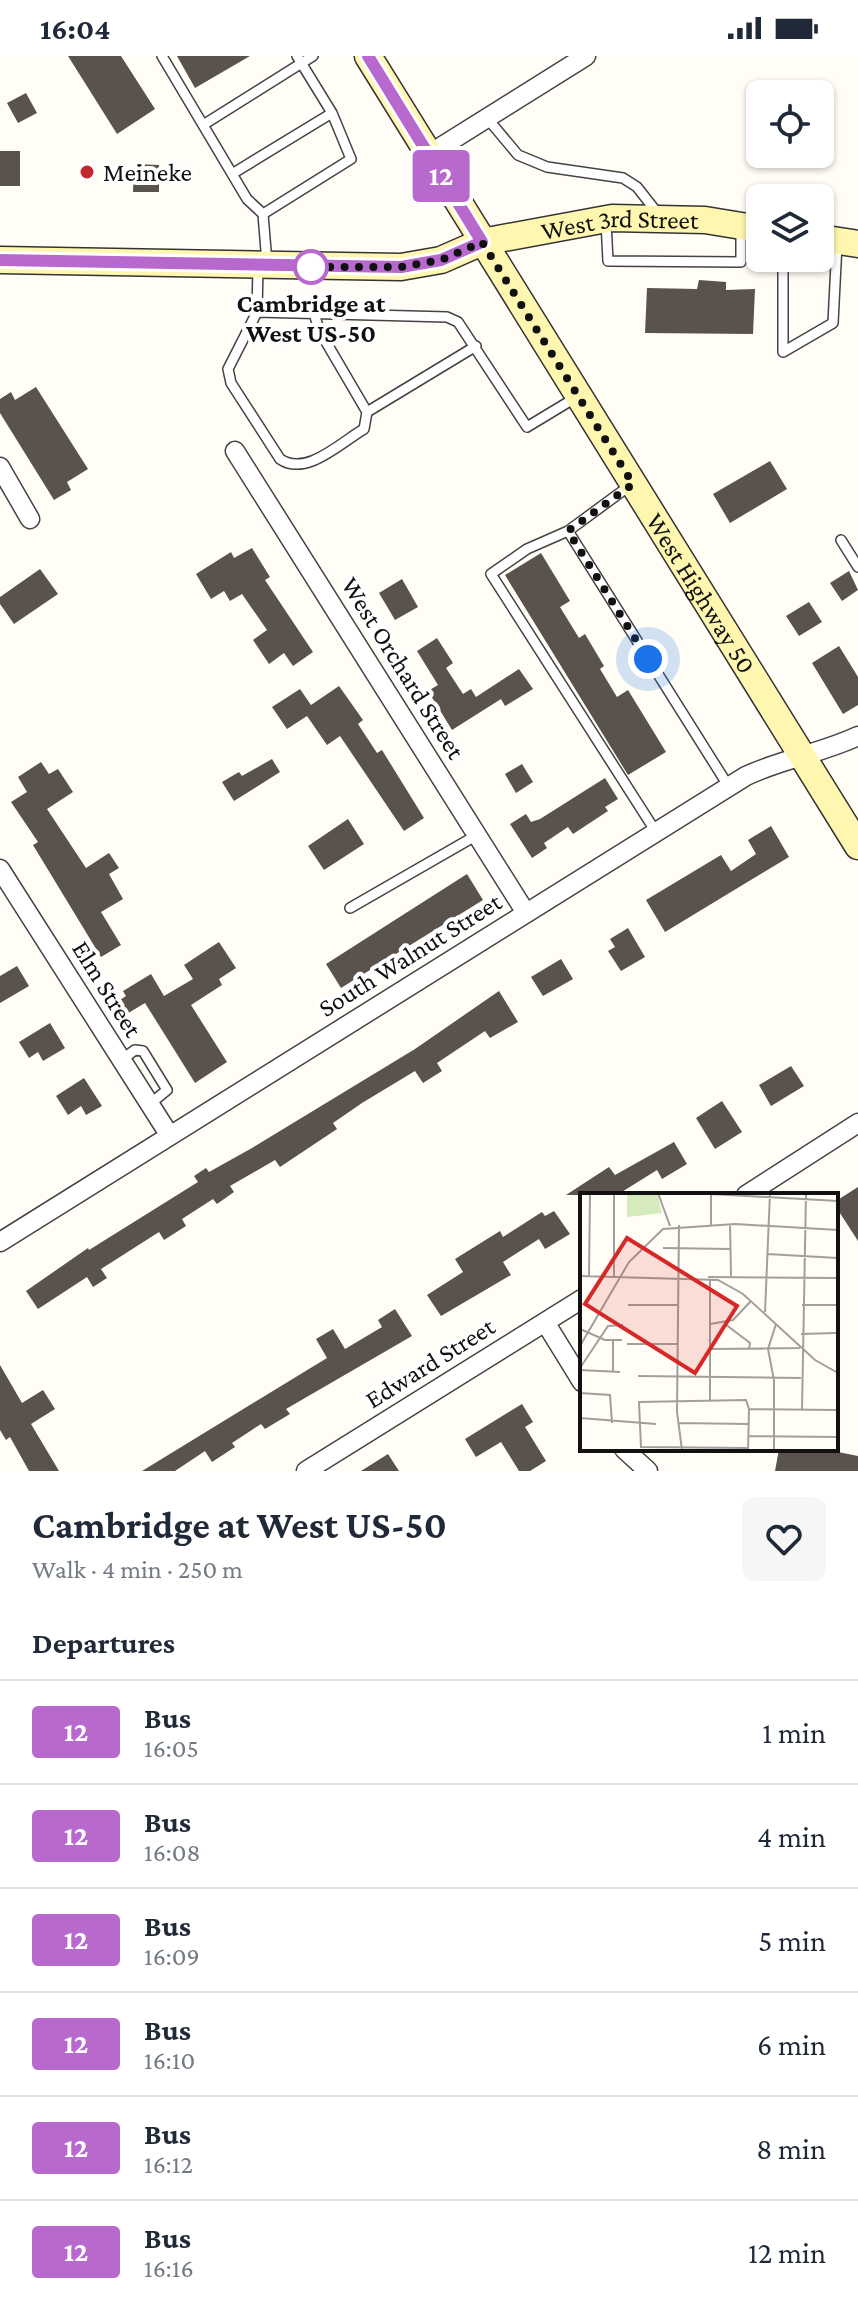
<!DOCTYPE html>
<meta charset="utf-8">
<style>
:root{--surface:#fff;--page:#f6f6f7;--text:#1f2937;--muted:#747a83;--line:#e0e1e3}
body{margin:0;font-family:"Crimson Pro",serif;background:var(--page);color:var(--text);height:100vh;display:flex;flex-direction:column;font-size:30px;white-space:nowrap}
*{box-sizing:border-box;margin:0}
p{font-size:26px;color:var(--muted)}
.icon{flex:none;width:44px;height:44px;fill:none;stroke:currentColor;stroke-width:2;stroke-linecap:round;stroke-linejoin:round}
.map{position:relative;height:1415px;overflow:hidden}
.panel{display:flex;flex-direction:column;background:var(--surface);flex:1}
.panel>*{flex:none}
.badge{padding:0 16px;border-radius:6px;font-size:28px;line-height:52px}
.buttons{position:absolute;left:746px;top:24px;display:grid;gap:16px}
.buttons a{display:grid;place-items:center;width:88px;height:88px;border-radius:12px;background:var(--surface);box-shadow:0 2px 6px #0004;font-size:40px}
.you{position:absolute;width:40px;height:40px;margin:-20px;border:6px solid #fff;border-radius:50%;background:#1a73e8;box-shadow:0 0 0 12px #1a73e833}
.map>.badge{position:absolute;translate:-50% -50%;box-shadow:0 0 0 4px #fff}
h2{padding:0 32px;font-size:30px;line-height:72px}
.round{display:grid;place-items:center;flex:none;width:84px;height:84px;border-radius:12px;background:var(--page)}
.headline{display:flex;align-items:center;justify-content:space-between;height:136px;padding:0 32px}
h1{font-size:38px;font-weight:700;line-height:60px}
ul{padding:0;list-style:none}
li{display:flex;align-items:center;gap:24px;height:104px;padding:0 32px;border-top:2px solid var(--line)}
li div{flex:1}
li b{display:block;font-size:30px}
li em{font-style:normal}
li .badge{min-width:88px;font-weight:700;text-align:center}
.status{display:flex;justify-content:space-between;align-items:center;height:56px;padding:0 40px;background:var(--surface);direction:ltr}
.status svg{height:22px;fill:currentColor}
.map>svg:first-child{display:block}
.building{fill:#5a524d}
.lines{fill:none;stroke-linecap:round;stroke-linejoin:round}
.lane-casing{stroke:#444;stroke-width:12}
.street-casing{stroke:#444;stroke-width:21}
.secondary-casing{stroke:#333;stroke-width:29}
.lane{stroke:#fff;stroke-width:9}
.street{stroke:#fff;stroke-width:18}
.secondary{stroke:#fff6b0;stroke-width:26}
.line-casing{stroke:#fff;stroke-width:18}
.line{stroke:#b869cd;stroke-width:12}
.walk{stroke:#111;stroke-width:8;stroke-dasharray:0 14.4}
.poi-dot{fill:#c4262e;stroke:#fff;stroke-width:3}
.stop-dot{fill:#fff;stroke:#b869cd;stroke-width:4}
.labels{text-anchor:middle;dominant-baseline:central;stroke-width:8;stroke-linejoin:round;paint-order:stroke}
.poi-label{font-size:26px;fill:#111;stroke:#fff;text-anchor:start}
.street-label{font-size:26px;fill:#111;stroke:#fff}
.stop-label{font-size:26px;font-weight:bold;fill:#111;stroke:#fff}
.inset-road{fill:none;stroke:#a09f9a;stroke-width:2}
.view{fill:#d62828;fill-opacity:0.15;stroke:#d62828;stroke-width:4}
.inset-edge{fill:none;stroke:#111;stroke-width:4}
</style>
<div class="status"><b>16:04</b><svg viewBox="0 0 49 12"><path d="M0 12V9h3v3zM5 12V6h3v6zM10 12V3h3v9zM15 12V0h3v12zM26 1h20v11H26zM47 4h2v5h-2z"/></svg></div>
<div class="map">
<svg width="858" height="1415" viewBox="0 0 858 1415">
<rect width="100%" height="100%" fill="#fffdf5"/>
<path class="building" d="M68,0H121L155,53L117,78Z
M177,0H250L195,32Z
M26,37L37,57L18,67L7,47Z
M0,95H20V130H0Z
M134,108L159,109V136H133Z
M699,224L726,226V234L755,233L753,278L645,277L647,232L697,233Z
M36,331L88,413L67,426L71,434L54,444L0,357V343L11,336L15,344Z
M770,405L787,433L730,467L713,438Z
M252,492L270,521L265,524L313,596L293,610L284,597L269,608L253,584L267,574L242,538L230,545L224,535L211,543L196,518L231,496L234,502Z
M541,497L570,545L560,551L579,582L585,578L604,610L600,613L617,641L628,634L666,696L628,719L505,519Z
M40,513L58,538L14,568L0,548V541Z
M849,515L858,534L842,545L830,527Z
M402,523L418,551L395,564L379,537Z
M809,546L822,566L799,580L786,560Z
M437,582L453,607L446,612L463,638L471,633L476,641L519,613L533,633L505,650L501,643L452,674L428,635L438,629L417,595Z
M839,590L858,621V649L843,658L812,607Z
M339,630L363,664L358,668L377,697L382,694L424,762L404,775L340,680L327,689L307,660L287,673L272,651L300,633L311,649Z
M272,703L280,716L234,745L222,726L239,716L242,720Z
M41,706L49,718L58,713L73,736L47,753L86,812L109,797L119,812L109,818L123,843L101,856L121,889L101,901L33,789L38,786L11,746L27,736L18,721Z
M522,708L533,726L516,737L505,718Z
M605,722L618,743L605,751L608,755L573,778L568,771L544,787L547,792L532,802L510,768L526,758L531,766L540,763Z
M348,763L364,788L324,814L308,790Z
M771,770L789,801L665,876L646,844L721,799L731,815L756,798L748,784Z
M467,818L483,844L341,932L326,908Z
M628,872L645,901L621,915L608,895L615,891L610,883Z
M219,886L236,912L219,923L222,929L191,949L227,1006L195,1027L145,947L125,959L117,946L126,940L123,935L151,918L164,940L193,923L184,909Z
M561,903L573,923L543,940L531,921Z
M17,910L29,930L0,947V920Z
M499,935L518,966L490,982L485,975L437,1007L442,1015L423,1027L415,1015L362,1047L333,1067L337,1073L280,1111L275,1104L230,1130L234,1136L217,1148L213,1143L182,1163L186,1170L164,1184L159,1176L101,1213L107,1222L93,1231L87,1221L38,1253L26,1235L88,1192L89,1194L198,1126L194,1120L206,1112L209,1116L252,1092L415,993Z
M50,967L65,992L43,1005L38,996L29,1002L19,986Z
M791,1010L804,1030L771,1050L759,1029Z
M84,1022L102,1050L86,1059L81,1050L68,1059L56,1040Z
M722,1045L742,1076L715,1093L696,1062Z
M674,1086L687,1108L662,1123L657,1114L617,1139H566L609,1111L615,1119Z
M858,1131V1185L836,1151V1145Z
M554,1155L570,1178L545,1193L539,1183L503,1206L511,1219L441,1260L427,1239L463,1216L455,1203L500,1175L503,1181L542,1156L545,1160Z
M395,1253L412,1280L286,1353L290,1358L265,1373L261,1368L232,1387L235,1391L212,1406L205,1395L175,1415H142L327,1302L316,1283L333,1273L345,1293L382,1271L378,1264Z
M0,1309L22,1347L43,1334L55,1353L31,1368L59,1415H29L10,1381L6,1384L0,1374Z
M522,1348L533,1366L525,1371L546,1405L530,1415H519L501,1386L476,1401L465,1383Z
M779,1393H823L858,1400V1415H775Z
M388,1398L399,1415H361Z"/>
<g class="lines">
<defs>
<path id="lane" d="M162,0L247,143L263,158
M487,62L518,99L547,111L623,122L637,131L659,159
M203,69L313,0
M232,118L332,57
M606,166L608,205L741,206V173
M783,202V296L833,267L837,188
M267,207L263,158L351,103L332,57L297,0
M258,211L257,256L447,261L458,266L527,371L575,342
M257,256L228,313L231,327L280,403C306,421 340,387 364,373L367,356
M314,257L319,274L367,356L476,290
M632,428L568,475L729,731
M568,475L527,493L491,518L656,776
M841,484L858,511
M350,852L477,779
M121,1004L135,994L143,995L167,1034L150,1048"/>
<path id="street" d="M428,99L586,0
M235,395L526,857
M0,411L30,463
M0,813L170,1080
M746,1139L858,1067
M0,1186L746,720C782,703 822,697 858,680
M545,1266L582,1326
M624,1393L648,1415
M306,1415L582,1243"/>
<g id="secondary">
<path id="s1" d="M368,0L858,790"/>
<path d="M820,182L858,188"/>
<path id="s2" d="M0,204L401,211L441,204L482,186L612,162L705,164L760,173"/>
</g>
</defs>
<use href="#lane" class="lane-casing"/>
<use href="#street" class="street-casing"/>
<use href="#secondary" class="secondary-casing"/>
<use href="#lane" class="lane"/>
<use href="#street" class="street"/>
<use href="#secondary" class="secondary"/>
</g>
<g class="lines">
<defs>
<path id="line" d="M0,204L401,211L441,204L482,186L368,0"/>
</defs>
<use href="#line" class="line-casing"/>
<use href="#line" class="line"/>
<path class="walk" d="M311,211H299H401L441,204L482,186L633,428L568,475L648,603"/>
</g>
<circle class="poi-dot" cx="87" cy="116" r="8"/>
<circle class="stop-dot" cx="311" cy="211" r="16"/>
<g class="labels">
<g class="poi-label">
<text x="103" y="116">Meineke</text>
</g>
<g class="street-label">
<text stroke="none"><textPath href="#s2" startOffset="626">West 3rd Street</textPath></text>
<text stroke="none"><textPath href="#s1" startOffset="632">West Highway 50</textPath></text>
<text transform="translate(403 612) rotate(58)">West Orchard Street</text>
<text transform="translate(410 899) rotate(-32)">South Walnut Street</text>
<text transform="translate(107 933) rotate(58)">Elm Street</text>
<text transform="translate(430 1307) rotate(-32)">Edward Street</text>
</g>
<g class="stop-label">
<text x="311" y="247">Cambridge at<tspan x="311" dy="30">West US-50</tspan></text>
</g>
</g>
<g transform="translate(580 1137)">
<rect width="258" height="258" fill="#fffdf5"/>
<path d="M47,0H77L82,20L47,24Z" fill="#d5ebbd"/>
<path class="inset-road" d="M34,0V83M78,0L90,33M150,31L151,83M99,32L97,219L102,257M131,32V1L258,8M83,55L151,56M187,61L258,65M0,83L138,87L163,101L235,167L258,180M9,83L10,0M128,84L257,85M130,86V207M48,112H98M222,112H257M185,119L190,0M130,131L153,127L171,108M145,131L170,150L169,156M0,136L25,147H42M221,141L256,140M33,147V178M47,151H98M0,153L49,69L83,36L155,31L258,37M130,156L220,155M0,175L28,133L43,132M0,177L40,179M58,183L221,185M0,200L30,202L32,230M169,216L257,217M222,217L226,0M0,225L76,231M99,230L168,231M169,243L257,244M168,255L61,254L59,209L166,207L169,216L168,258M0,256L1,227M194,258V187L188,156L196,131M257,258L258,78"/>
<path class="view" d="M47,45L157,113L115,180L5,111Z"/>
<rect width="258" height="258" class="inset-edge"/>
</g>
</svg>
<div class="buttons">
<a><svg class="icon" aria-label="locate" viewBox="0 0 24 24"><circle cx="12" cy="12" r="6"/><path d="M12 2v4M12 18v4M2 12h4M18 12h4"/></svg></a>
<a><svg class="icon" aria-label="layers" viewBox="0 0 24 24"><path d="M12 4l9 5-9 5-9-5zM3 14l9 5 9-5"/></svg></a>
</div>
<div class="you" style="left:648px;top:603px"></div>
<b class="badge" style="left:441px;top:120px;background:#b869cd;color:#fff">12</b>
</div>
<section class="panel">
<div class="headline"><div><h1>Cambridge at West US-50</h1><p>Walk · 4 min · 250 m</p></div><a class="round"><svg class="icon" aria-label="heart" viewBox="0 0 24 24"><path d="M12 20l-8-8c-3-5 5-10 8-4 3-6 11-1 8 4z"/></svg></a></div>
<h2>Departures</h2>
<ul>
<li><span class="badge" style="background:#b869cd;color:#fff">12</span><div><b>Bus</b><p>16:05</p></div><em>1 min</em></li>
<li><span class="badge" style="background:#b869cd;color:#fff">12</span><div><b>Bus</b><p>16:08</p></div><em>4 min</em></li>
<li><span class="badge" style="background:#b869cd;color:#fff">12</span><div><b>Bus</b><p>16:09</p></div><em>5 min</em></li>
<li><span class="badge" style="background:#b869cd;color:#fff">12</span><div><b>Bus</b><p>16:10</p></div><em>6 min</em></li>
<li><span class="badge" style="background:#b869cd;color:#fff">12</span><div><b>Bus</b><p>16:12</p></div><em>8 min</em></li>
<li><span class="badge" style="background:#b869cd;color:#fff">12</span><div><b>Bus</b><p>16:16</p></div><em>12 min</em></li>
</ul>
</section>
